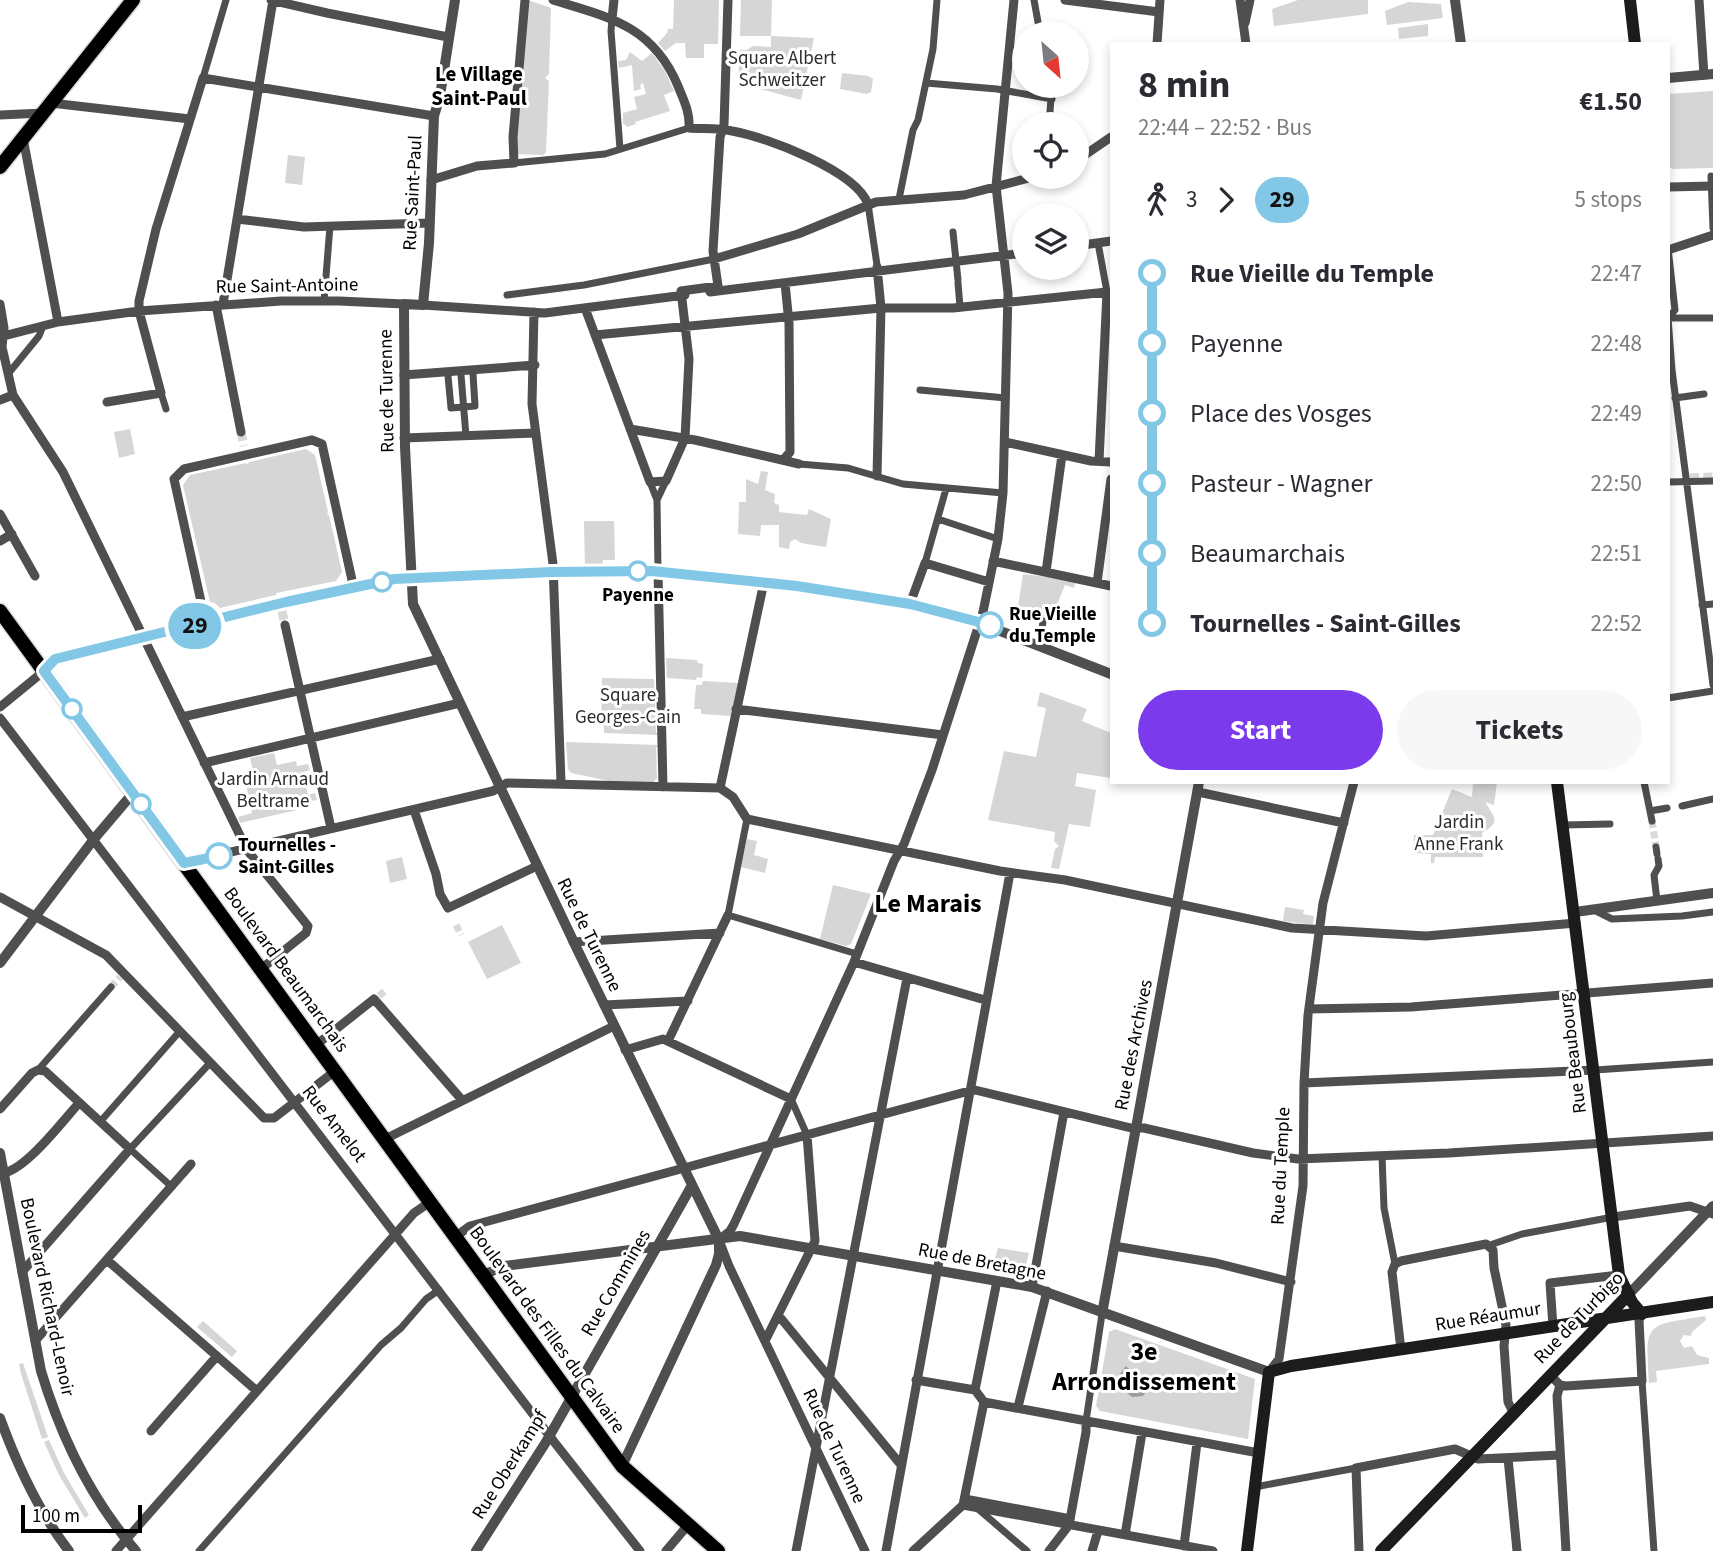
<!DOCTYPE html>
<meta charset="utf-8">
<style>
:root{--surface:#fff;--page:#f7f7f7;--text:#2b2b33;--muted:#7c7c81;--accent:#7c3aed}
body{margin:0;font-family:"Source Sans 3",sans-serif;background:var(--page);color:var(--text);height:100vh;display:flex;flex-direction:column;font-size:26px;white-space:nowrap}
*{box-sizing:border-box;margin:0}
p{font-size:23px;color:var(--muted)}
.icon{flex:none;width:38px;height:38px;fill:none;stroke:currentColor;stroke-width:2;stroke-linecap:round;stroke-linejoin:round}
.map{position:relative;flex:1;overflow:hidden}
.panel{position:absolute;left:1110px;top:42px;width:560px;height:742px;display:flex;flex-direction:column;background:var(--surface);border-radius:0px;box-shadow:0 4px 10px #0003}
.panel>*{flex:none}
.badge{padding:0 14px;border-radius:23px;font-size:24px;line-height:46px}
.needle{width:46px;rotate:153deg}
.controls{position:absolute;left:1012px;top:21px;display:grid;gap:14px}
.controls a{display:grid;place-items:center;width:77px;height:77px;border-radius:50%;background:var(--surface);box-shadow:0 4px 10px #0003;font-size:35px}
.scale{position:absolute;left:21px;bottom:18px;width:121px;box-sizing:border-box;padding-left:7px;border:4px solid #000;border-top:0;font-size:19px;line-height:24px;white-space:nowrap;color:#000;-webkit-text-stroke:5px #fff;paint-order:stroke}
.map>.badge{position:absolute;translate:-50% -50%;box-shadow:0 0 0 4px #fff}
.legs{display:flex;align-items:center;gap:10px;height:77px;padding:0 28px;font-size:23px}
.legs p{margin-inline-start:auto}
.summary{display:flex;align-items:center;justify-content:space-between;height:119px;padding:0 28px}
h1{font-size:38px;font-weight:700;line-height:52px}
.primary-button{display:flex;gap:14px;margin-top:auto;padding:14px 28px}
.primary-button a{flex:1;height:80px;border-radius:42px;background:var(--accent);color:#fff;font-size:28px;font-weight:700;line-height:80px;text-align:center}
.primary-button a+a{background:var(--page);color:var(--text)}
ul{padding:0 28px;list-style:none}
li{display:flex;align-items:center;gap:24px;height:70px;font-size:26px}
li i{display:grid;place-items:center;width:10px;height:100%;margin:0 9px;background:currentColor}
li i::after{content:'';width:18px;height:18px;margin:-9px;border:5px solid;border-radius:50%;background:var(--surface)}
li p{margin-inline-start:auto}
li:first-child i{background:linear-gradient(#0000 50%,currentColor 0)}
li:last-child i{background:linear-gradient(currentColor 50%,#0000 0)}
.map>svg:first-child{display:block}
.green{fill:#d6d6d6}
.water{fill:#9d9d9d}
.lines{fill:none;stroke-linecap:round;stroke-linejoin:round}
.pedestrian-tunnel{stroke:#d9d9d9;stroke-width:7;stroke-dasharray:7 3.5;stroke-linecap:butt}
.minor-tunnel{stroke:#d9d9d9;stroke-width:9;stroke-dasharray:9 4.5;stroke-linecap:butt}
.primary-casing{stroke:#dbdbdb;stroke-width:17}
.pedestrian{stroke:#4f4f4f;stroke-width:7}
.minor{stroke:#4f4f4f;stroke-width:9}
.tertiary{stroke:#4f4f4f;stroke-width:10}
.secondary{stroke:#1c1c1c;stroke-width:12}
.primary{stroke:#000;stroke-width:14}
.line-1-casing{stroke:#fff;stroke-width:16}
.line-1{stroke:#82c8e6;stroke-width:10}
.stop-1-dot{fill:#fff;stroke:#82c8e6;stroke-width:3.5}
.labels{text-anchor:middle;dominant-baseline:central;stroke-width:6;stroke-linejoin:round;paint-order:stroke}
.park-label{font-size:19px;fill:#2d2d2d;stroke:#fff}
.street-label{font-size:19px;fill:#000;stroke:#fff}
.stop-label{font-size:19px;font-weight:bold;fill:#000;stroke:#fff;text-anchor:start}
.neighbourhood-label{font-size:21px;font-weight:bold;fill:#000;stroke:#fff}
.district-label{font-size:26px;font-weight:bold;fill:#000;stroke:#fff}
</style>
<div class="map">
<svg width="1713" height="1551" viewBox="0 0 1713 1551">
<rect width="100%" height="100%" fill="#fff"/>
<path class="green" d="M528,0L551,8L549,74L545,78L549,81L546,152L543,155L514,154Z
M674,0H719L718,44H704V58H686L685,43H676L665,51L658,43L667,33L668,29H673Z
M741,0H772L771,36L814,38L801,100L738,83L740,50H747L753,46L771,47V36H740Z
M1298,0H1368V14L1274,26L1272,9Z
M1408,2L1441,4L1443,18L1387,25L1385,11Z
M1428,24V36L1399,39L1398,28Z
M630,52L642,61L652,53L665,71L674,91L664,95L670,111L635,122L636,124L627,127L623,123V113L637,109L634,97L646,94L643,83L640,85L641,89L634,91L632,65L619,68L618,61L626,60Z
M842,73L868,76L873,79L871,92L867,94L840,89Z
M1713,91V168L1672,169L1668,165V94Z
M288,155L305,157L302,185L285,183Z
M130,429L135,454L119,458L114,432Z
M306,449L315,455L328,512L327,514L329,515L342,572L336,581L276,593V595L220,608L215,603L210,602L183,485L190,475L246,463L247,465L249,462Z
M761,471L768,472L765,490L775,494L774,503L779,505V512L807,515L809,509L831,519L826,547L801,543L795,539L790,542L789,549L779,547V525H761L760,536L738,534L739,502H746V479L758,484Z
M584,521H614L615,560H603L602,567H585Z
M1023,574L1056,578L1075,583L1074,588L1065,585L1056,607L1064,611L1059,623L1018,607Z
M666,658L697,660L698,663L703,664L702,678L697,677L696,680L667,678Z
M602,678L654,679L656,732L658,735L604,733V726L601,725Z
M703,681L738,683L731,716L701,714V709H694L696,685H702Z
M1040,692L1087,709L1082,721L1111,733V778L1077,773L1075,786L1096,790L1090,827L1069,824L1059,869L1051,868L1055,849L1059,846L1054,841L1055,832L988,820L1004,751L1036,757L1046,708L1037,706Z
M566,742L658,745L656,748L657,778L653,783L614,782L571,773L568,769Z
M274,753L277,765L296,761L297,766L308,764L310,770L303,772L308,795L315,793L317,800L306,802V808L240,823L238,817L252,813L245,780L222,785L219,779L253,770L250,758Z
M1473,782H1497L1494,805L1485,802C1495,818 1501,822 1482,833L1483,857H1435L1434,863H1431V854L1413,853L1414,835H1433L1452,789L1472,797Z
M747,839L757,841L754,855L768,859L765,873L741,867Z
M402,857L407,879L390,883L386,861Z
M833,885L871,894L851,944L846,946L820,939Z
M1285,907L1304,910L1303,914L1314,916L1313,925L1283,921Z
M502,925L521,963L487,979L468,942Z
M998,1248L1029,1253L1026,1265L995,1259Z
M1705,1316L1706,1320L1692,1332L1691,1336L1684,1335L1680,1341L1684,1348L1692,1346L1697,1355L1709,1358V1364L1656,1371L1657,1382L1649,1383C1645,1320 1646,1326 1705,1316Z
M203,1321L237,1351L232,1357L197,1327Z
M1115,1329L1255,1379L1248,1439L1100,1411L1096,1406L1109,1332Z
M23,1363L48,1437L42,1439L21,1374L19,1364Z
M49,1440L64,1473L89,1515L85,1518L59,1475L44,1442Z"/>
<path class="water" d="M1126,1366L1146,1385V1392L1143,1396L1132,1397L1121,1388L1117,1378Z"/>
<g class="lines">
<path class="pedestrian-tunnel" d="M1652,821L1656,847
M456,925L461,935
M111,987L120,977
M379,996L386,990"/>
<path class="minor-tunnel" d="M241,432L244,446
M1690,478L1713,477
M282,611L285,625"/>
<defs>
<path id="primary" d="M0,167L133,0
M0,611L622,1466L718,1551"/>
</defs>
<use href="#primary" class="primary-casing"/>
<path class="pedestrian" d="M1034,0L1040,33
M612,19L611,31L620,149
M203,78L226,0
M926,83L997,89L1052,99
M1049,124L1052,86
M514,163L605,154L689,128
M1711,176L1713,228
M899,199L913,130L918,120L933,49L937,0
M868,204L877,265
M953,232L958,280
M1098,243L1107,292
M1668,248L1675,310L1668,318L1672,370L1713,685
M958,283L960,307
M507,295L584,285L714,259
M324,301L330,226
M1668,318H1713
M8,374L39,336L43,326
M461,375L466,436
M448,376L451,408L475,406L473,374
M920,390L1006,398
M161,393L166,409
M1675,398L1704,394
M799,464L848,468L903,484L1003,493
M650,482L657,500
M1668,482L1713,481
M938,519L998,539
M925,563L946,489
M658,571L657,500L666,481
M1702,605L1713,604
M1040,646L1043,621
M1668,698L1713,691
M1644,782L1652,821
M1682,806L1713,799
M1650,811L1667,808
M747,819L728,915L857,954
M1563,825L1610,824
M1656,847L1657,854
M1657,901L1654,875L1659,866L1658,859
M1594,910L1612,919L1682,916L1713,912
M38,1070L111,987
M1595,1070L1713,1062
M791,1099L807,1135
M100,1122L180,1031
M1382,1156L1384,1208L1395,1264
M172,1187L130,1149L210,1063
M1490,1245L1522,1234L1613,1217
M1642,1381L1654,1551
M1086,1421L1102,1314
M1255,1487L1356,1468
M965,1498L1071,1518
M977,1508L1027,1551
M199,1551L381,1345L401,1328L426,1299L439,1290"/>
<path class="minor" d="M271,0L327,13L448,37
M553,0C609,17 653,26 678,86C684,101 690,112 689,128C703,129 719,128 732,131C767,137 856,171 868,204
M1065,0L1159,12
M1240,0L1246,44
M1699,0L1704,75
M612,19L614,0
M1245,23L1250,0
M1157,44L1160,0
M51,103L190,119
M0,115L43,113
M23,138L58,322
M1076,161L1111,137
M431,180L477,166L514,163L513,137L525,0
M1668,187L1713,186
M237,219L304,227L429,223
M1076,246L1111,241
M1668,250L1713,235
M714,259L798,234L876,202L964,195L1033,177
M710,292L1024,253
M0,304L4,328L2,347L13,395L63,472L247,850L308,926L306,933L261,969
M223,304L273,0
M216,305L241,432
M423,305L545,313L685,295
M585,308L650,482L666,481L685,438L689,359L681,291L718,286L713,251L720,137L724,125L728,0
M534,312L532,404L553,564L561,782
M595,335L881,308H953L1107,292
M0,337L58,322L139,311L281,301H339L404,304
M404,375L535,365
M0,400L13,395
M107,402L161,393L139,311V301L156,229L203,78L434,116
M630,429L695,440L799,464
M404,438L536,433
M1005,442L1091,461L1111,462
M784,459L790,452L789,323L785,283
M1099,461L1107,292
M877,476L881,308L877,267
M0,514L35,576
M0,541L12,534
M993,561L1111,586
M658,571L663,787
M1046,572L1062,455
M1097,583L1111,479
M910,604L925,563L989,582
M209,620L204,615L174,479L184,469L312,440L322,444L352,580L350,587
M285,625L331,828
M0,707L44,671
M736,709L943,735
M182,717L440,659
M0,718L555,1443L640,1551
M204,763L460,703
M720,788L764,582
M1198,792L1344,823
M414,810L436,874L440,894L448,908L537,866
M184,863L493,791L507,783L720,788L733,797L747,819L1000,871L1065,880L1292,928L1426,936L1576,923
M0,897L106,955L264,1118H274L335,1071
M573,942L720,933
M854,962L985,1000
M604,1005L688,1001
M1309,1009L1411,1007L1713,983
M668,1041L728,915
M316,1045L374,999L462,1100
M625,1050L663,1039L791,1099
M1304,1083L1595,1070
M0,1109L32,1073L38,1070L45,1071L130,1149L22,1272
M385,1139L614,1026
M4,1173C27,1168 62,1122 79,1103
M1613,1217L1690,1206L1713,1214
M455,1237L470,1226L969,1091L975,1090L1131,1128H1144L1253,1153L1298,1159L1449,1153L1713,1136
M1114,1246L1216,1263L1291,1282
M107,1260L257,1391
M1032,1287L1064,1112
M779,1316L901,1465
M1553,1327L1550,1283L1619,1275
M35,1341L191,1164
M765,1341L815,1241L807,1135
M1401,1350L1392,1272L1395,1264L1401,1261L1486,1244L1493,1250L1494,1268L1506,1325L1504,1346L1508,1402L1513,1412
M1269,1372L1279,1359L1303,1186L1304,1083L1308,1015L1323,903L1354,782
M1550,1375L1560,1385L1566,1386L1642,1381L1639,1320L1642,1314
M916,1380L975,1390
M1560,1385L1557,1396L1566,1551
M984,1402L1259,1453
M1018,1407L1047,1291
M151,1431L217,1356
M1508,1458L1517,1551
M963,1505L1213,1551
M963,1505L984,1402L975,1390L997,1281
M1069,1525L1086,1432V1421
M1125,1535L1142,1433
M1184,1546L1197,1443
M116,1551L414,1213L430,1202
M666,1551L688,1525
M796,1551L907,978
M865,1551L729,1266L719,1240L730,1231L734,1224L854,962L894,861L904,844L932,770L983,612L998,539L1003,493L1008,293L996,186L1014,0
M886,1551L1010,873
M913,1551L963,1505
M1049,1551L1069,1525
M1092,1551L1098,1531
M1359,1551L1356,1468L1455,1449L1478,1459L1560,1455"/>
<path class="tertiary" d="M455,0L440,96L434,116L429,243L423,305L404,304V309L405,447L413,604L579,953L719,1240
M1455,0L1461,44
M1668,78L1713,74
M44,671L55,659L196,626L209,620L350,587L365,586L394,579L552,572L658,571L764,582L910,604L972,620L1111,674
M1575,912L1713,893
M0,963L94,839L133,793
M0,1153L41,1371C61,1437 90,1498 136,1551
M483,1275L504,1266L740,1236L1032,1287L1269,1372
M1629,1294L1713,1206
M1102,1314L1199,782
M0,1418C17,1465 38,1511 69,1551
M622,1466L716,1265L719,1254V1240
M476,1551L546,1442L691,1187"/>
<path class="secondary" d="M1630,0L1635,44
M1557,782L1619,1275L1632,1302L1642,1314
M1247,1551L1269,1372L1291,1366L1713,1302
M1381,1551L1629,1294"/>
<use href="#primary" class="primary"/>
</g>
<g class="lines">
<defs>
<path id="line-1" d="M219,856L184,863L44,671L55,659L286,602L394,579L552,572L652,571L797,586L910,604L990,625"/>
</defs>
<use href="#line-1" class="line-1-casing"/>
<use href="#line-1" class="line-1"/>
</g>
<g class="stop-1-dot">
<circle cx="638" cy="571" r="9"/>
<circle cx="382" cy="582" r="9"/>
<circle cx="990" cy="625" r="12"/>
<circle cx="72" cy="709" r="9"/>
<circle cx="141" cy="804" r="9"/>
<circle cx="219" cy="856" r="12"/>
</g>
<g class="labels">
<g class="park-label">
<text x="782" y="58">Square Albert<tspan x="782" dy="22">Schweitzer</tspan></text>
<text x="628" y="695">Square<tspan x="628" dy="22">Georges-Cain</tspan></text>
<text x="273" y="779">Jardin Arnaud<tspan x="273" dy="22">Beltrame</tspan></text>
<text x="1459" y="822">Jardin<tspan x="1459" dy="22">Anne Frank</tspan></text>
</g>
<g class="street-label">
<text transform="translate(413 193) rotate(-87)">Rue Saint-Paul</text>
<text transform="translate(287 286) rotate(-1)">Rue Saint-Antoine</text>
<text transform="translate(387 391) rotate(-91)">Rue de Turenne</text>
<text transform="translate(589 935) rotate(64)">Rue de Turenne</text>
<text transform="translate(286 970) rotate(54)">Boulevard Beaumarchais</text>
<text transform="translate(1134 1045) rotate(-79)">Rue des Archives</text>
<text transform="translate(1573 1053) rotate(-97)">Rue Beaubourg</text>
<text transform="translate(334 1124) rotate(52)">Rue Amelot</text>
<text transform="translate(1281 1166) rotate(-87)">Rue du Temple</text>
<text transform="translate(982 1262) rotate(11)">Rue de Bretagne</text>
<text transform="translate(616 1283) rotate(-60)">Rue Commines</text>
<text transform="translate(47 1297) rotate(78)">Boulevard Richard-Lenoir</text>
<text transform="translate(1488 1317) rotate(-9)">Rue Réaumur</text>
<text transform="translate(1579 1318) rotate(-46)">Rue de Turbigo</text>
<text transform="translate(547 1330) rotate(54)">Boulevard des Filles du Calvaire</text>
<text transform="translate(834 1446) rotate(65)">Rue de Turenne</text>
<text transform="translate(510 1465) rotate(-58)">Rue Oberkampf</text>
</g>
<g class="stop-label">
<text x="638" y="595" text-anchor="middle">Payenne</text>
<text x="1009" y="614">Rue Vieille<tspan x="1009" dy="22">du Temple</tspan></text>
<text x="238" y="845">Tournelles -<tspan x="238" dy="22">Saint-Gilles</tspan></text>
</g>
<g class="neighbourhood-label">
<text x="479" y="74">Le Village<tspan x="479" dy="24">Saint-Paul</tspan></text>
</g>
<g class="district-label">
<text x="928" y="903">Le Marais</text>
<text x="1144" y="1351">3e<tspan x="1144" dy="30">Arrondissement</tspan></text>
</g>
</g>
</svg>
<div class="controls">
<a><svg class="needle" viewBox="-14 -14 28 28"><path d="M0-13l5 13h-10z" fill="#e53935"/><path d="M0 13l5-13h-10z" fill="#7c7c81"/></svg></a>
<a><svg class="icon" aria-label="locate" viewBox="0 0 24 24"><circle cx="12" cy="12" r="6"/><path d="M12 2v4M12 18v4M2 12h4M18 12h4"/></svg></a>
<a><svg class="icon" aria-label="layers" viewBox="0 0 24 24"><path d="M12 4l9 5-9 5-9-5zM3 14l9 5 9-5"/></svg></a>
</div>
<div class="scale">100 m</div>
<b class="badge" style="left:195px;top:626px;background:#82c8e6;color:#111">29</b>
<section class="panel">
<div class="summary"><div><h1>8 min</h1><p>22:44 – 22:52 · Bus</p></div><b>€1.50</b></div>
<div class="legs"><svg class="icon" aria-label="walk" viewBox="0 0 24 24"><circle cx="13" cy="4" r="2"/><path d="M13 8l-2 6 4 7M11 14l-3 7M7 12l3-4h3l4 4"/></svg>3<svg class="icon" aria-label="forward" viewBox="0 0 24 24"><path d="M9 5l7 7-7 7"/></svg><b class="badge" style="background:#82c8e6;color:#111">29</b><p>5 stops</p></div>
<ul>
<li><i style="color:#82c8e6"></i><b>Rue Vieille du Temple</b><p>22:47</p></li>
<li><i style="color:#82c8e6"></i><span>Payenne</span><p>22:48</p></li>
<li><i style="color:#82c8e6"></i><span>Place des Vosges</span><p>22:49</p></li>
<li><i style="color:#82c8e6"></i><span>Pasteur - Wagner</span><p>22:50</p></li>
<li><i style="color:#82c8e6"></i><span>Beaumarchais</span><p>22:51</p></li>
<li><i style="color:#82c8e6"></i><b>Tournelles - Saint-Gilles</b><p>22:52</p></li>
</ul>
<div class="primary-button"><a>Start</a><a>Tickets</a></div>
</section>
</div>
